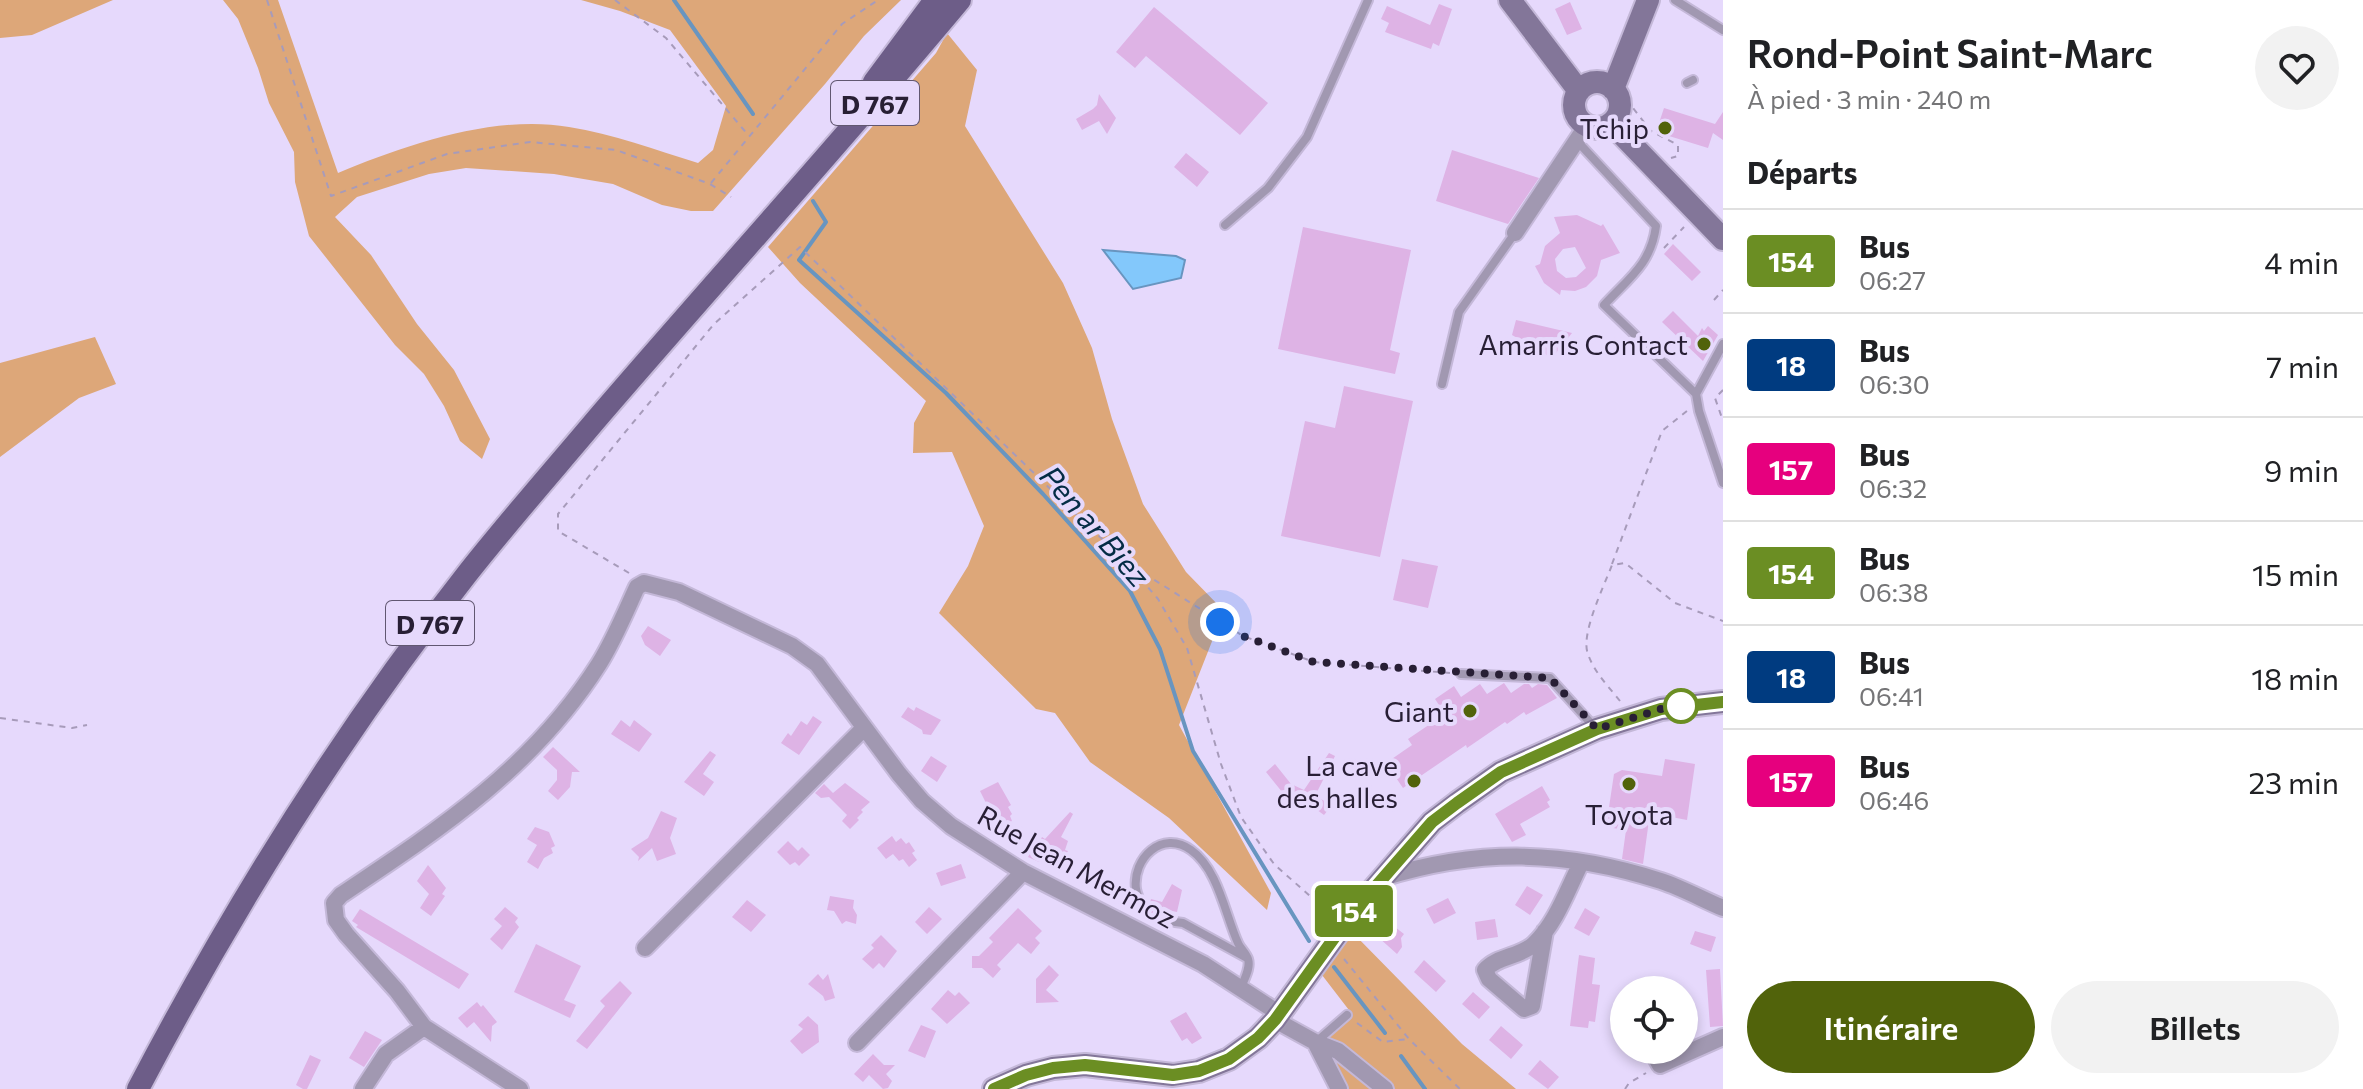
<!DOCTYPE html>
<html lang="fr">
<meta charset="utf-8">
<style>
:root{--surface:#fff;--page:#f2f2f2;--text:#202124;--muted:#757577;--line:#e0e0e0;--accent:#51630b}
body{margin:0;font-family:Commissioner,sans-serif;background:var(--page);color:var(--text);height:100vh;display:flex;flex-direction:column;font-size:30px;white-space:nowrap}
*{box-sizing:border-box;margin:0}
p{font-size:26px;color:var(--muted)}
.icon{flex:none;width:44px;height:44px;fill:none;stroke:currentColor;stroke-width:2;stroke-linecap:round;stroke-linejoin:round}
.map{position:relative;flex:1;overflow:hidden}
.details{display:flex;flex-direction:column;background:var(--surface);width:640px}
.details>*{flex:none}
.badge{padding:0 16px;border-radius:6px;font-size:28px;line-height:52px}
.controls{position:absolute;left:1610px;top:976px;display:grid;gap:16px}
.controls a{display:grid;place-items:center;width:88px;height:88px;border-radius:50%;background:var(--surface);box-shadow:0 4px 12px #0003;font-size:40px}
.you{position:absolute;width:40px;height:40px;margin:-20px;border:6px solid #fff;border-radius:50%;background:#1a73e8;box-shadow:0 0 0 12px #1a73e833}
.map>.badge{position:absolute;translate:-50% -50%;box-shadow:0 0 0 4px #fff}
h2{padding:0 24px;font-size:30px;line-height:72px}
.round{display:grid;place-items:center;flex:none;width:84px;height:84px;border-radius:42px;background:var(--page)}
.overview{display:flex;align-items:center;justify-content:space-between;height:136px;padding:0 24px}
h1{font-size:38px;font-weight:600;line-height:60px}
.button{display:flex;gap:16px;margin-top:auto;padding:16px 24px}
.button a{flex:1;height:92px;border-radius:48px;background:var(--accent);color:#fff;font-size:32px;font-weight:600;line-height:92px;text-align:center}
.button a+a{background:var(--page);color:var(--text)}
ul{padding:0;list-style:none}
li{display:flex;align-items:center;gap:24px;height:104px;padding:0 24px;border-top:2px solid var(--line)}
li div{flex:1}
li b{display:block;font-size:30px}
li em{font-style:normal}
li .badge{min-width:88px;font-weight:700;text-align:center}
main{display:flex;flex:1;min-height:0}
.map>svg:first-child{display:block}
.green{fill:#dda779}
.water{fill:#83c8fb;stroke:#6895c0;stroke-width:2}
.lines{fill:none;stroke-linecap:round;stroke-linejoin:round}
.stream{stroke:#6895c0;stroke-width:4}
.building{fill:#deb3e5;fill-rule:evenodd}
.service-casing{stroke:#c4b8d8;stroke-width:12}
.minor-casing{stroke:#c4b8d8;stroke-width:20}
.secondary-casing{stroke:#c4b8d8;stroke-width:26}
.primary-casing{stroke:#c4b8d8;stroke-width:26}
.path{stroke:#a79bba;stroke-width:2;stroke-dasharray:6 6;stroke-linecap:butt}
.service{stroke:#a198b1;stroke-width:8}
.minor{stroke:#a198b1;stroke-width:16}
.secondary{stroke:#837699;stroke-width:22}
.primary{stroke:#6d5d88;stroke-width:22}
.line-casing{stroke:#fff;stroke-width:18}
.line{stroke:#6b8e23;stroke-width:12}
.walk{stroke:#281f35;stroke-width:8;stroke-dasharray:0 14.4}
.poi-dot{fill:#51630b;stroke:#e6d9fc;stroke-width:3}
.stop-dot{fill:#fff;stroke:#6b8e23;stroke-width:4}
.labels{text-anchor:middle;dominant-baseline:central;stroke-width:8;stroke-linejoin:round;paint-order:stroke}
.shield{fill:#e6d9fc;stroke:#615771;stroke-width:2}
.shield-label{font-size:26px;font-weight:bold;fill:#281f35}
.poi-label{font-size:28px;fill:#281f35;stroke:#e6d9fc;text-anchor:end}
.street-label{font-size:28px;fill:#281f35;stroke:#e6d9fc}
.water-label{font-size:30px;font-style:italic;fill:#042c45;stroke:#e6d9fc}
</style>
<main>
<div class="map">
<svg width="1723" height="1089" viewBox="0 0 1723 1089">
<rect width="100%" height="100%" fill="#e6d9fc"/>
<path class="green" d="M0,0H113L32,35L0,38Z
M223,0H278L338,173C406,145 495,114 569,127C613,134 656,150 698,163L713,150L726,106L670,30L620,11L581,0H901L864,36L825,84L713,211H691L662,205L613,184L554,174L466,168L429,174L357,197L335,217L371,255L417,324L454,370L490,439L482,459L460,441L444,406L424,374L395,345L309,236L295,182L294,152L269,103L258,68L238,19Z
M947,33L977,70L965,126L1063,283L1092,348L1112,419L1143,504L1186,572L1224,611L1179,725L1271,893L1267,910L1169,818L1090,762L1055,713L1036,709L939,613L968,566L984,526L952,452L913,453L914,423L926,401L800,283L768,247L936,53Z
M95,337L116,384L79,398L0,457V363Z
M1353,933L1462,1044L1516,1089H1346L1332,1059L1328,1037L1352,1014L1322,975Z"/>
<path class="water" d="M1103,250L1176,256L1185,260L1181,278L1133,289Z"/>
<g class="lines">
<path class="stream" d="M674,0L753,114
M813,201L826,222L799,260L946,393L1043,494L1130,591L1160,649L1193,751L1309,941
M1334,967L1385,1033
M1401,1056L1425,1089"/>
</g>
<path class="building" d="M1570,2L1582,29L1567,35L1555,9Z
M1439,4L1452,9L1439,46L1433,43L1431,49L1385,32L1389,23L1381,19L1387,6L1430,25Z
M1154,7L1268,103L1240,135L1146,56L1135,68L1116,52Z
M1099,94L1116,118L1107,134L1099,121L1082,130L1076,119L1093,109L1097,105Z
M1664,108L1715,124L1723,112V140L1713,133L1708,148L1656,132Z
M1452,150L1539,178L1508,224L1436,201Z
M1186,153L1209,172L1197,187L1174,167Z
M1577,215L1601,226L1603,224L1620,253L1601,260L1597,276L1586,287L1575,291L1561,290L1560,295L1544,283L1535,266L1540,264L1545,246L1560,233L1554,217ZM1575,247L1586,268L1576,277L1566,278L1557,271L1555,259L1563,249Z
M1303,227L1411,250L1390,350L1400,353L1395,374L1278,349Z
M1673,244L1701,272L1692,281L1664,254Z
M1673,311L1698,336L1702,328L1704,331L1708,326L1718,335L1703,361L1662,322Z
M1516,320L1572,333L1552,358L1512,335Z
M1344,386L1413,401L1380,557L1281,536L1305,421L1335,428Z
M1402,559L1438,566L1428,608L1393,600Z
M648,626L671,640L660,656L645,645L641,636Z
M1504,683L1511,693L1524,684H1529L1532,688L1538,684L1547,685L1557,698L1526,715L1524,712L1507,724L1505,722L1467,748L1466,745L1403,788L1386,763L1412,745L1408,739L1445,714L1435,699L1454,686L1461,697L1480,684L1487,694Z
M908,707L914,711L916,707L941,720L931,735L923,734L922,730L901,717Z
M813,716L822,722L799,755L781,743L788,733L791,736L801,721L807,725Z
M621,720L630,727L634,720L652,734L639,752L611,734Z
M553,747L580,772H572L570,787L558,800L548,791L557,780V770L543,757Z
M710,751L716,755L703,774L714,782L704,796L684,782Z
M1329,753L1335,756L1315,796L1332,805L1324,815L1302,799L1295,808L1266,772L1275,764L1291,784L1304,790Z
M931,756L947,766L937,782L921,771Z
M1665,759L1695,764L1687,820L1650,813L1643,864L1622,859L1626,830L1606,827L1614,774L1622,770L1662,776Z
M998,782L1011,805L1008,807L1012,814L1010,816L1012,821L1002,826L999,821L996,823L980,791Z
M845,783L870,802L861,810L863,812L857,818L859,820L850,829L842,821L847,815L829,797L821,798L815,793L824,784L833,793Z
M1542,786L1550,800L1547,802L1550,807L1520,824L1526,835L1512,842L1495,814Z
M661,811L677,818L670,838L676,854L657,861L652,848L638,861L639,857L631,849L648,838Z
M1070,812L1073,814L1061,837L1068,841L1065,850L1068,851L1058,869L1040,860L1039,862L1028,857L1033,847L1036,849L1042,837L1045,839Z
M535,827L549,832L555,846L551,848L553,853L544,858L538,869L527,862L537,845L527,839Z
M892,836L896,842L901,838L906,844L909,842L915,851L912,853L917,860L909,867L903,859L899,861L893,854L886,859L877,848Z
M788,841L798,851L802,847L810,855L799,866L795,862L790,865L777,852Z
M961,864L966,878L941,886L936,873Z
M428,865L446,888L442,894L445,896L431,916L420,908L429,894L417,881Z
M1172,884L1182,890L1177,912L1162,909L1160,915L1148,912L1151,899L1162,902Z
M1527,886L1543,895L1530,915L1515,905Z
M830,896L854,900L853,908L857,915L856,924L846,921L842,924L834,911L827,910Z
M1448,898L1456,913L1434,924L1426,909Z
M747,900L766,915L751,932L732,917Z
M505,907L518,918L515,922L519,927L502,950L490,939L502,926L494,919Z
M929,907L942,919L927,934L915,922Z
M1018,908L1042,931L1035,938L1040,943L1031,954L1018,943L997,965L1001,969L993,978L982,968H972V956H979L993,942L989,938Z
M1585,908L1600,917L1589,936L1574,928Z
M360,909L469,974L459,989L356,927L358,925L352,921Z
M1495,919L1498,937L1477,940L1475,922Z
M1388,925L1393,930L1395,927L1404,934L1401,938L1402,947L1397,954L1378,937Z
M1695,931L1716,937L1711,952L1690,944Z
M881,935L897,951L884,968L879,963L873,969L862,959L874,948L871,945Z
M536,944L581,966L564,1000L576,1005L570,1018L514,992Z
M1579,955L1595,958L1592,984L1600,985L1595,1022L1589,1021L1588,1028L1570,1026Z
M1424,960L1446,981L1436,992L1414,972Z
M1049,965L1059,975L1046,990L1059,1002L1036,1003V979Z
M1720,969L1723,1026L1710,1027L1706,970Z
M818,974L823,980L828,974L835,998L825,1001L823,996L808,984Z
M620,981L632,993L587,1049L576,1041L605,1006L600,1001Z
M948,990L955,996L959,992L970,1003L947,1024L931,1009Z
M1473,992L1490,1007L1479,1019L1462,1004Z
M477,1002L481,1007L483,1005L497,1022L492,1026L491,1042L474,1022L467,1028L458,1018Z
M1186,1012L1202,1038L1192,1044L1187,1038L1182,1041L1170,1021Z
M808,1016L818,1025L819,1042L802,1054L790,1041L803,1029L798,1025Z
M921,1025L936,1031L925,1058L908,1051Z
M1501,1026L1523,1045L1511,1059L1489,1040Z
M365,1031L382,1040L364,1067L349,1058Z
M873,1054L884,1065H895L886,1074L892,1081L888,1088L883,1089L869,1075L863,1082L854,1074Z
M310,1055L321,1060L307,1089H303L296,1085Z
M1540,1060L1559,1077L1548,1089L1528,1074Z"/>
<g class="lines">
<defs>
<path id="service" d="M1675,0L1723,30
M1687,83L1693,80
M1577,141L1656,226C1651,264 1629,278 1604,305L1696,394
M1225,225L1268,188L1307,137L1368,0
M1723,344L1696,394L1699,411L1723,483
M1442,384L1459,312L1515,233
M1461,674L1550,678L1596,729
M1143,907C1140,901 1137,895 1136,889C1132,859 1162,829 1191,850C1218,869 1225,914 1238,943C1240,948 1246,953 1248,959C1251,968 1244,979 1241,988
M1175,922L1183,923L1247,958
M1316,1042L1347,1015"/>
<path id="minor" d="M1515,233L1587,125
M1383,878C1478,848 1566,850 1661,881C1682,888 1702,899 1723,908
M1545,931L1532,1006L1524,1009L1489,979L1485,970C1497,956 1520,957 1534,944C1556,924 1568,888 1581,863
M645,948L864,728
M1275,1020L1315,1042L1338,1051L1385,1089
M1315,1042L1339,1089
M857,1043L1023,872
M1655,1056L1660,1065L1723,1037
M363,1089L386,1054L424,1027
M520,1089L424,1027L397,991L346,934L336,920L334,903L341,895C440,829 533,768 599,664C614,640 625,613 637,587L644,583L679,592L792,646L817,664L899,774L922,801L951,826L1023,872L1203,964L1280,1014"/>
<path id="secondary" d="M1510,0L1579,91
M1574 105a23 23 0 1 1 46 0a23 23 0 1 1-46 0Z
M1613,89L1648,0
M1611,123L1723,239
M994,1089L1026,1075L1053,1068L1085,1065L1173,1075L1199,1071L1229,1059L1258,1038L1275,1020L1350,916L1432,822L1457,803L1501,772L1597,729L1661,709L1723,702"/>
<path id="primary" d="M874,82L935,0
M138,1089C233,908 341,734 467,574C508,522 552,472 595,421C716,280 841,143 960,0"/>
</defs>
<use href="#service" class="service-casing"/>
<use href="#minor" class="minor-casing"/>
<use href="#secondary" class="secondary-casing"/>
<use href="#primary" class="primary-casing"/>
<path class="path" d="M267,0L331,196L447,154L530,142L616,150L710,184L731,197
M615,0L666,38L749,136
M1628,98L1629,103L1651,131L1678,145V156L1671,158
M711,183L842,24L878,0
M1664,248L1684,227
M1714,300L1723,290
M1723,390L1715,398L1723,421
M1612,564L1662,431L1687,411
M1134,567L1243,636L1314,662L1450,673
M629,573L558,531V514L714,324L800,247L1129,565L1158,599L1187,648L1221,764L1241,817L1274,864L1330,914
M1620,701C1608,686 1594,672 1588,654C1580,635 1604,586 1612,565L1625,563L1675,603L1723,621
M0,718L72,728L87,725
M1344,959L1409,1039L1460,1089
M1357,1023L1383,1042L1408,1039
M1625,1089L1629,1083L1646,1073"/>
<use href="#service" class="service"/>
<use href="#minor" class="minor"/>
<use href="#secondary" class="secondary"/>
<use href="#primary" class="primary"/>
</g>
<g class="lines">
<defs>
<path id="line" d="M994,1089L1026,1075L1053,1068L1085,1065L1173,1075L1199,1071L1229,1059L1258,1038L1275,1020L1350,916L1432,822L1457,803L1501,772L1597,729L1661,709L1723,702"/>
</defs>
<use href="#line" class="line-casing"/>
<use href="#line" class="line"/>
<path class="walk" d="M1220,622L1243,636L1314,662L1550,678L1597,729L1661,709L1681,706"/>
</g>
<g class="poi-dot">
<circle cx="1665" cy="128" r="8"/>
<circle cx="1704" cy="344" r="8"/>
<circle cx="1470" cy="711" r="8"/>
<circle cx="1414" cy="781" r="8"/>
<circle cx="1629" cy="784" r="8"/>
</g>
<circle class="stop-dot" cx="1681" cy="706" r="16"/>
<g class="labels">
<g class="shield">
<rect x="831" y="81" width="88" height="44" rx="6"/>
<rect x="386" y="601" width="88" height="44" rx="6"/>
</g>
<g class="shield-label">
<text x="875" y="103">D 767</text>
<text x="430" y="623">D 767</text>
</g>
<g class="poi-label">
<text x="1649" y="128">Tchip</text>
<text x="1688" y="344">Amarris Contact</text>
<text x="1454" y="711">Giant</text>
<text x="1398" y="765">La cave<tspan x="1398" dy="32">des halles</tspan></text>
<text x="1629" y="814" text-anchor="middle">Toyota</text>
</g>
<g class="street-label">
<text transform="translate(1077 866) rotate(29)">Rue Jean Mermoz</text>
</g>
<g class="water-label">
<text transform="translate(1096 525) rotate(49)">Pen ar Biez</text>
</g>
</g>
</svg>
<div class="controls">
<a><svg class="icon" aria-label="locate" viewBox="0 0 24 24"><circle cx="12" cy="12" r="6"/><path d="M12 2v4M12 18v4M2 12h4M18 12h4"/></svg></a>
</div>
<div class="you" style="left:1220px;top:622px"></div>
<b class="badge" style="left:1354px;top:911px;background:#6b8e23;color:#fff">154</b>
</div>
<section class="details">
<div class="overview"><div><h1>Rond-Point Saint-Marc</h1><p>À pied · 3 min · 240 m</p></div><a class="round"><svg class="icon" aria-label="heart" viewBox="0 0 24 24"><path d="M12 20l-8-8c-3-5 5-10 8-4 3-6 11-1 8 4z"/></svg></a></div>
<h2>Départs</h2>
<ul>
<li><span class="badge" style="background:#6b8e23;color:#fff">154</span><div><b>Bus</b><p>06:27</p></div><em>4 min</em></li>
<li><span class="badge" style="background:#003b80;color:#fff">18</span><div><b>Bus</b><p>06:30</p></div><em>7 min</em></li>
<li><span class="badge" style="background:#e6007e;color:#fff">157</span><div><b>Bus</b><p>06:32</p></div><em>9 min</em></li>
<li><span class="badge" style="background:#6b8e23;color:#fff">154</span><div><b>Bus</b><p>06:38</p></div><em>15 min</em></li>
<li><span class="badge" style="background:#003b80;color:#fff">18</span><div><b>Bus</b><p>06:41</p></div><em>18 min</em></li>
<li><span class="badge" style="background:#e6007e;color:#fff">157</span><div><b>Bus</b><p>06:46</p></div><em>23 min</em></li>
</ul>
<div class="button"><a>Itinéraire</a><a>Billets</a></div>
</section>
</main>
